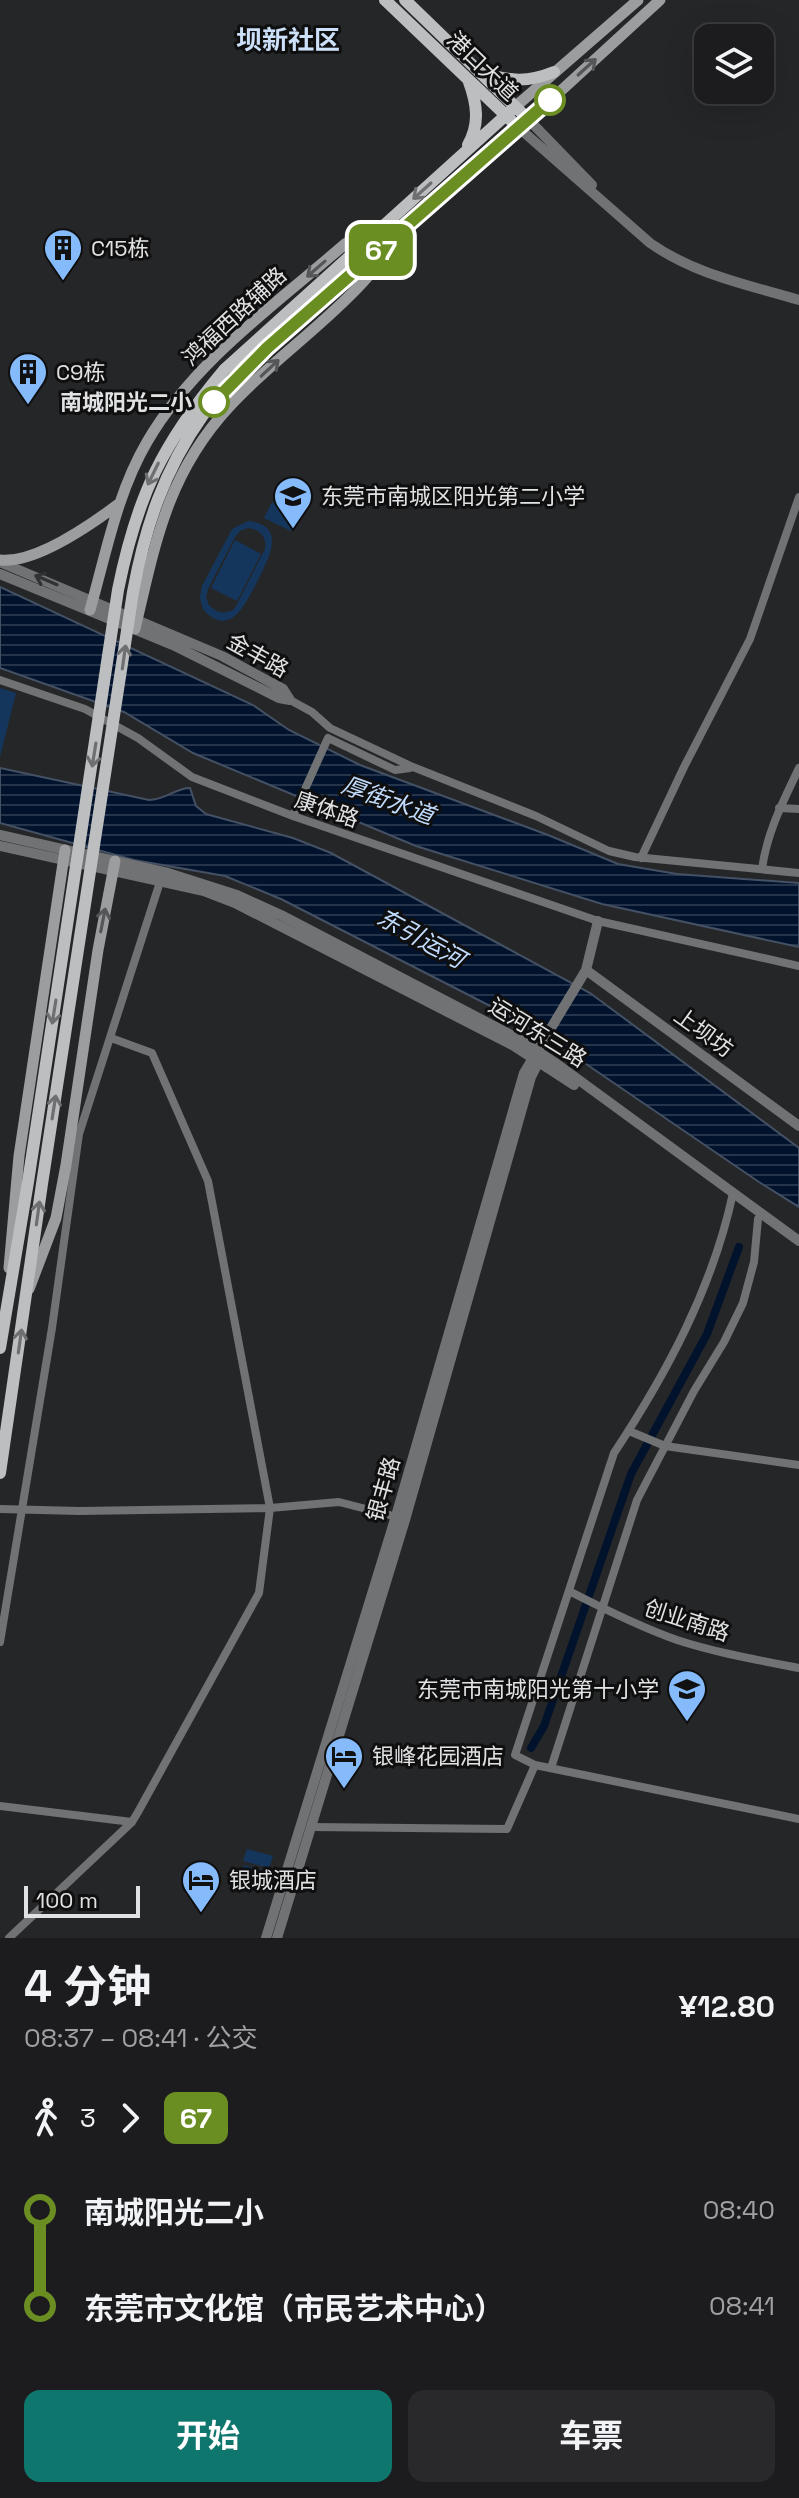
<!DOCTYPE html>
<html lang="zh">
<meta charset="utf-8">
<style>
:root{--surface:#1c1c1e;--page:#29292b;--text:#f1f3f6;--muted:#a0a1a4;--line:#3a3a3c;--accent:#0f766e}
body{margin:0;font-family:"Space Grotesk","Noto Sans SC",sans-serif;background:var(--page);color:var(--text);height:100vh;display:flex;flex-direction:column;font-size:30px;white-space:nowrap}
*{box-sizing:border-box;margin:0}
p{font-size:26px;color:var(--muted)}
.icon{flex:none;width:44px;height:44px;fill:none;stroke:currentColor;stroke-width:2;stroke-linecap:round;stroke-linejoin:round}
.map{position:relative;height:1938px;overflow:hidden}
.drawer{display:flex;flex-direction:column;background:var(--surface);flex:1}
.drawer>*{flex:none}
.badge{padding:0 16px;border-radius:12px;font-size:28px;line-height:52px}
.tools{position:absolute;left:694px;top:24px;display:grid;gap:16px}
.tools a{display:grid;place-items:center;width:80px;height:80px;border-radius:16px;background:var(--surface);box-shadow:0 8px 32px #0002,0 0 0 2px var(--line);font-size:40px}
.scale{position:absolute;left:24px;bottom:20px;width:116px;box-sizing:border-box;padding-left:8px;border:4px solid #e1e2e3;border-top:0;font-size:22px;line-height:28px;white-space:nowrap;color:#e1e2e3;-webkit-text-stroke:6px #0f0f10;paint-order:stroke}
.map>.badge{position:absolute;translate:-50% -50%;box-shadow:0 0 0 4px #fff}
.legs{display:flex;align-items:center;gap:12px;height:88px;padding:0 24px;font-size:26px}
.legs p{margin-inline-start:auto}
.head{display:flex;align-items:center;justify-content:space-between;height:136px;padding:0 24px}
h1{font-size:44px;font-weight:700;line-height:60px}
.cta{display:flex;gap:16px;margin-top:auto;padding:16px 24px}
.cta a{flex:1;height:92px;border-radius:16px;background:var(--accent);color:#fff;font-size:32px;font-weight:700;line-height:92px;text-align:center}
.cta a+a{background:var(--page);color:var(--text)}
ul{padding:0 24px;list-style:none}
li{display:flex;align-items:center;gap:28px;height:96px;font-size:30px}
li i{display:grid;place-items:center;width:12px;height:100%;margin:0 10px;background:currentColor}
li i::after{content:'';width:20px;height:20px;margin:-10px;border:6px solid;border-radius:50%;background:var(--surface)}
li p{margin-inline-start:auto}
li:first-child i{background:linear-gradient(#0000 50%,currentColor 0)}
li:last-child i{background:linear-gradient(currentColor 50%,#0000 0)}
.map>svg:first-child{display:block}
.grass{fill:#15365c;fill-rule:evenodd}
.water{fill:url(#water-rules);stroke:#445063;stroke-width:2}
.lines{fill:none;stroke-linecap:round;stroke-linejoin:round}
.canal{stroke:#00122c;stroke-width:8}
.minor{stroke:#717273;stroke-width:8}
.tertiary{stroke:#717273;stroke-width:10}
.secondary{stroke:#9b9d9e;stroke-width:11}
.primary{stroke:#bcbec0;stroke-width:12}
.oneway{stroke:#555657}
.oneway2{stroke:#6e6f71}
.oneway3{stroke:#313233}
.line-1-casing{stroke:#fff;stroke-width:18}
.line-1{stroke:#6b8e23;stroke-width:12}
.stop-1-dot{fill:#fff;stroke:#6b8e23;stroke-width:4}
.labels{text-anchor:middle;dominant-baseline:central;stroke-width:6;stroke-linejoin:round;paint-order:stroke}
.street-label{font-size:22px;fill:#e1e2e3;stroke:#0f0f10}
.poi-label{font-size:22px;fill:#e1e2e3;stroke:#0f0f10;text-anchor:start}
.stop-label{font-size:22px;font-weight:bold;fill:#e1e2e3;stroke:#0f0f10;text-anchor:end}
.water-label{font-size:24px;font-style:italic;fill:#c1dbfc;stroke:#0f0f10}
.quarter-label{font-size:26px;font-weight:bold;fill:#cce0f9;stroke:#0f0f10}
</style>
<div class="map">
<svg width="799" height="1938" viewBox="0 0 799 1938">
<defs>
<pattern id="water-rules" width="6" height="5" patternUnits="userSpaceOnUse" patternTransform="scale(2)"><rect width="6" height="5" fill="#00122c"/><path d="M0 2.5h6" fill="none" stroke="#25344a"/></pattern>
</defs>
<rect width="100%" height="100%" fill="#252628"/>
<path class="grass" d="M272,502L299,516L291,531L264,518Z
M248,521C290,525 266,563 256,584C245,605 229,639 203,609L200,598L202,586L232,529ZM248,528C260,529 267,537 265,549L235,608C226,615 217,614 209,605L206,597L208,589L235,537L240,531Z
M235,540L261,554L237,601L211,588Z
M0,688L16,693L0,757Z
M247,1849L273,1856L269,1868L243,1861Z
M244,1865L270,1872L267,1884L241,1876Z"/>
<path class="water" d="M0,587L253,705L289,730L360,765L548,835L618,864L677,874L799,883V947L602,904L416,846L193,753L124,712L0,668Z
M0,768L149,800C166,800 175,788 190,788L196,806L206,814L293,838L331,853L590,993L799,1148V1207L759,1182L567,1051L498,1010L281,899L225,876L134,860L0,823Z"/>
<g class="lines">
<path class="canal" d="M531,1748L544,1726L631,1474L707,1334L739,1247"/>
<path class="minor" d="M0,680L85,709L138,738L192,777L293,816L598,921L799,966
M290,700L312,712L330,728L413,767L536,816L609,851L635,857L799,873
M779,808L799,809
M293,816L328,738L395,770L410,768
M641,858L684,767L750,639L799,497
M762,869C767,832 783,802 799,768
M629,1431L665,1446L799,1465
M0,1509L80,1511L270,1508L339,1502L401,1518
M569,1591C604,1609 640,1627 677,1640C717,1653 758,1660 799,1668
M0,1642L52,1328L79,1134L160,882
M535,1765L515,1755L614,1453C667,1373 713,1287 733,1193
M551,1768L637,1500L694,1391L724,1342L743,1303L754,1262L758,1219
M0,1806L132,1822
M311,1827L507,1829L535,1765L799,1819
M9,1938L132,1822L138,1812L259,1593L270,1508L208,1181L152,1053L111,1038"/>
<path class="tertiary" d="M529,120L592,185
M519,128L650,243C696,275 745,284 799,300
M0,562L222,656L283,689L290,700
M0,574L173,645L279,698L290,700
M0,835L168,873L237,895L281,915L517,1038L557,1064L799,1241
M0,846L204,891L235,903L514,1046L574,1085
M586,970L799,1126
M266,1938L396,1516L524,1073L586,970L598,921
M277,1938L405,1520L531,1077L539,1061"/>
<path class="secondary" d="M515,107L638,0
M529,120L660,0
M0,560C36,564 92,524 120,503
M90,610C106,554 117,493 147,442C193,362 276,304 345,244L361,234L380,229
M135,629C155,544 167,474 229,407C270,362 322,327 363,282C373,272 380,259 387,246
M9,1268L19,1156L65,850
M29,1289L56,1218L66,1165L98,950L115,861"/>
<path class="primary" d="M385,0L519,128
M484,73C510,82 529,82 554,72
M468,145C480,124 477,104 469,82
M0,1348L28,1182L118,590C137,496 162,444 224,370L515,107
M0,1473L42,1184L133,592C145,527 164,470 203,415C221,390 245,369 267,348L529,120L405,0"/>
</g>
<defs><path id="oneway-shaft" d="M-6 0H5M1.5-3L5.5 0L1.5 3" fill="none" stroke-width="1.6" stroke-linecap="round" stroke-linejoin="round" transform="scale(2)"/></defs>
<g class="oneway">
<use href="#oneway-shaft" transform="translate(587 67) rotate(-42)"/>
<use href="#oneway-shaft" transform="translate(316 269) rotate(139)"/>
<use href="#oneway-shaft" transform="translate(270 368) rotate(-43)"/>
<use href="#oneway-shaft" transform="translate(103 920) rotate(-79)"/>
</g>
<g class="oneway2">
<use href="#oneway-shaft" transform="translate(422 191) rotate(138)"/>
<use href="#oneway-shaft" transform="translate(153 474) rotate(116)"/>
<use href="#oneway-shaft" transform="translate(124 657) rotate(-82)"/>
<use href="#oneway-shaft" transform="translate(94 755) rotate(99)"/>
<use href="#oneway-shaft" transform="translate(54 1012) rotate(99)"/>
<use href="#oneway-shaft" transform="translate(54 1107) rotate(-81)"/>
<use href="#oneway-shaft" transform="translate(38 1213) rotate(-82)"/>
<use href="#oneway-shaft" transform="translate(20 1341) rotate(-82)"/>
</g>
<use class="oneway3" href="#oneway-shaft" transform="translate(46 580) rotate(-157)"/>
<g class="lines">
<defs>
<path id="line-1" d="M214,402L267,348L550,100"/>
</defs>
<use href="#line-1" class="line-1-casing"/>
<use href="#line-1" class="line-1"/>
</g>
<defs>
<symbol id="building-pin" viewBox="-11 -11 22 30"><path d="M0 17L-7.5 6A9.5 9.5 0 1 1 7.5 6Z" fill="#86bbfb" stroke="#0f0f10"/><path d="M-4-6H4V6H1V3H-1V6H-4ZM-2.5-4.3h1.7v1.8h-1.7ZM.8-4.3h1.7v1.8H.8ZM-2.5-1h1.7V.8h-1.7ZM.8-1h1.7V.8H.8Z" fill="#111"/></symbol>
<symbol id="school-pin" viewBox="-11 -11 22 30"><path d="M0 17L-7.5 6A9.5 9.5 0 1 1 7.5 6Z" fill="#86bbfb" stroke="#0f0f10"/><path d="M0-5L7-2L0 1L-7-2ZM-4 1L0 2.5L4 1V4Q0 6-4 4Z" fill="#111"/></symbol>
<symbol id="hotel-pin" viewBox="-11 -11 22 30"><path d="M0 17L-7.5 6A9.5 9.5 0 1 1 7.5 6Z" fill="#86bbfb" stroke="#0f0f10"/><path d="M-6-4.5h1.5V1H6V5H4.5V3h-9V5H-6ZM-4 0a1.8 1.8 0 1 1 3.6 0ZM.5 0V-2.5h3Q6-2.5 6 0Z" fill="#111"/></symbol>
</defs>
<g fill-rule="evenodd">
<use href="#building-pin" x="41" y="226" width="44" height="60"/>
<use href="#building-pin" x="6" y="350" width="44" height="60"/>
<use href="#school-pin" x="271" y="474" width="44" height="60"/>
<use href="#school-pin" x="665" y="1667" width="44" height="60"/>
<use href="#hotel-pin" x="322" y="1734" width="44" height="60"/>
<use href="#hotel-pin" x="179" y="1858" width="44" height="60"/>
</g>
<g class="stop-1-dot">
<circle cx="550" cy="100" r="14"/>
<circle cx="214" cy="402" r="14"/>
</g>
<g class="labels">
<g class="street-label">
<text transform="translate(483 66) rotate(44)">港口大道</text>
<text transform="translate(234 316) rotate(-43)">鸿福西路辅路</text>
<text transform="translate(258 655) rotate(29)">金丰路</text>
<text transform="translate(327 809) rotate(19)">康体路</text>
<text transform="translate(538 1032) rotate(32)">运河东三路</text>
<text transform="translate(704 1032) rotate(36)">上坝坊</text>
<text transform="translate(383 1489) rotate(-74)">银丰路</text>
<text transform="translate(687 1620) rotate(18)">创业南路</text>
</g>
<g class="poi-label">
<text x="91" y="248">C15栋</text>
<text x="56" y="372">C9栋</text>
<text x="321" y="496">东莞市南城区阳光第二小学</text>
<text x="659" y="1689" text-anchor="end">东莞市南城阳光第十小学</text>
<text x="372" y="1756">银峰花园酒店</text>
<text x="229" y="1880">银城酒店</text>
</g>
<g class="stop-label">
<text x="192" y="402">南城阳光二小</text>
</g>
<g class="water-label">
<text transform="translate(388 800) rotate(20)">厚街水道</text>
<text transform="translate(421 938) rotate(29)">东引运河</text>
</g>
<g class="quarter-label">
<text x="288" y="40">坝新社区</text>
</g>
</g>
</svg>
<div class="tools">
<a><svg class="icon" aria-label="layers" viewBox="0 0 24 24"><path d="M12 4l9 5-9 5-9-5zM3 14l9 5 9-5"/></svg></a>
</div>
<div class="scale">100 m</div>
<b class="badge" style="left:381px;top:250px;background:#6b8e23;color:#fff">67</b>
</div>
<section class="drawer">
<div class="head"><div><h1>4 分钟</h1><p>08:37 – 08:41 · 公交</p></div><b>¥12.80</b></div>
<div class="legs"><svg class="icon" aria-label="walk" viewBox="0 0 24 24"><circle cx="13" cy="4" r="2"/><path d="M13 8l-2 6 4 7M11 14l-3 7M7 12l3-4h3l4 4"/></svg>3<svg class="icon" aria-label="forward" viewBox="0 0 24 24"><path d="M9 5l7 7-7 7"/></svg><b class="badge" style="background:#6b8e23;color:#fff">67</b></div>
<ul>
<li><i style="color:#6b8e23"></i><b>南城阳光二小</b><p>08:40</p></li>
<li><i style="color:#6b8e23"></i><b>东莞市文化馆（市民艺术中心）</b><p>08:41</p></li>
</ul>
<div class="cta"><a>开始</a><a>车票</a></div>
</section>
